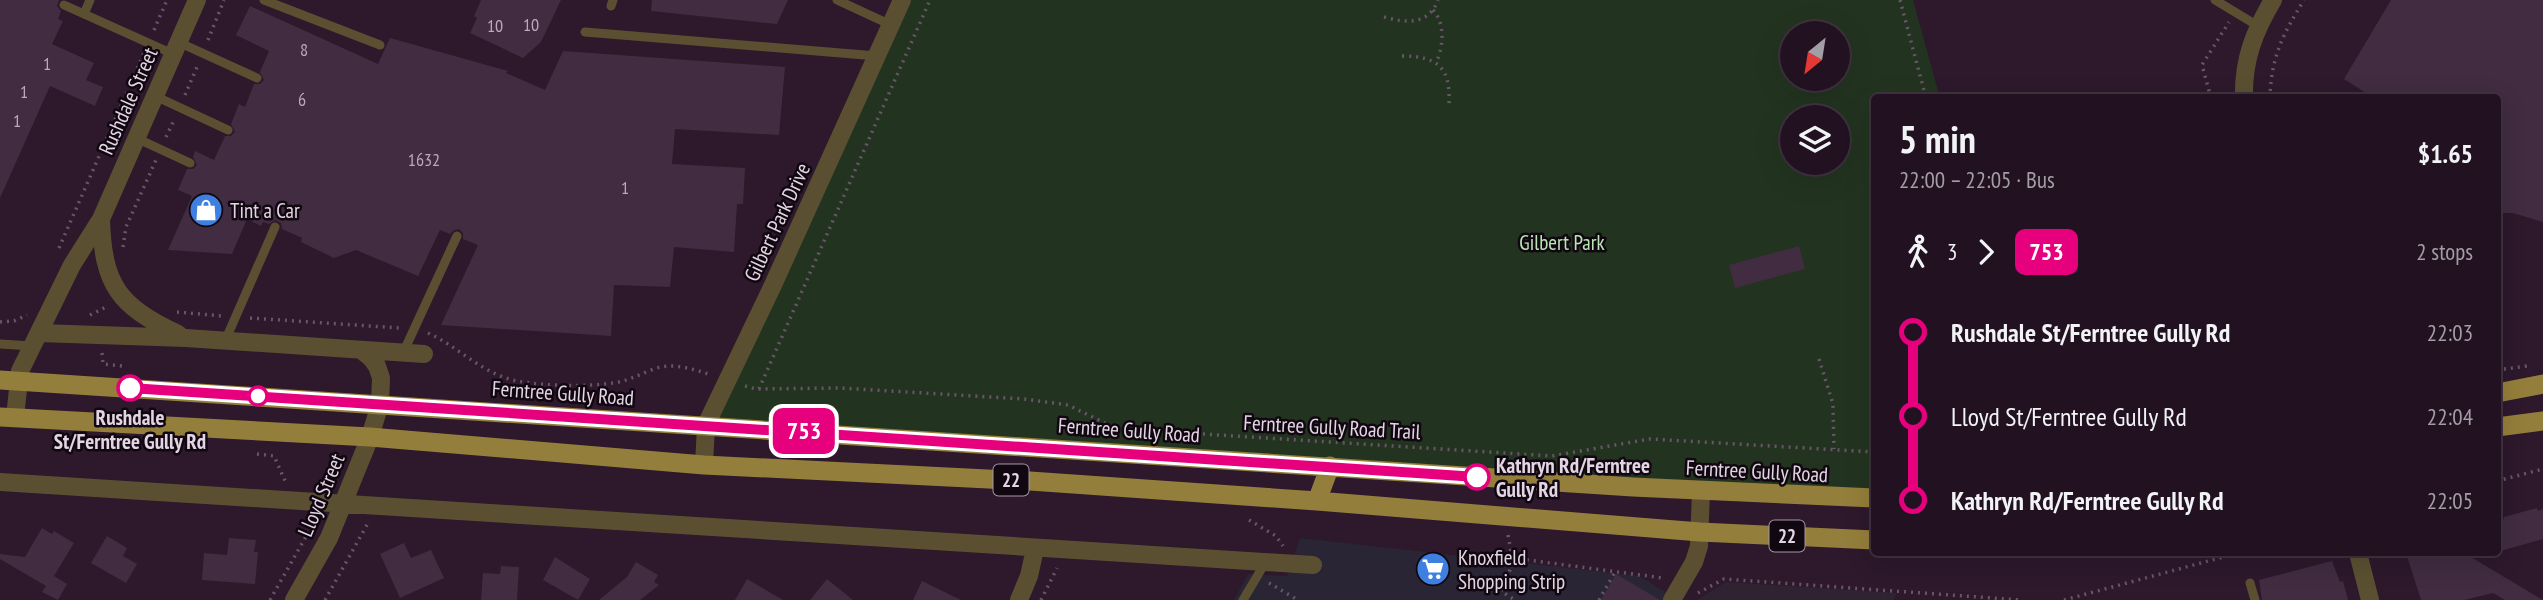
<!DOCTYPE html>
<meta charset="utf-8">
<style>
:root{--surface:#221221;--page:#2a1b2a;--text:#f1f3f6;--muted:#a29ea5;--line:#3f323f}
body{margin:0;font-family:"PT Sans Narrow",sans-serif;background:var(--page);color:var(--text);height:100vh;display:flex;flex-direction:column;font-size:26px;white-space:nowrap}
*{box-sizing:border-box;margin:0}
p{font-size:23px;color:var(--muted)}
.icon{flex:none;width:38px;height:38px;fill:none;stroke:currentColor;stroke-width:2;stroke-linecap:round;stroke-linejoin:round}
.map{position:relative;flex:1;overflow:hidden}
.sheet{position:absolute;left:1871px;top:94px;width:630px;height:462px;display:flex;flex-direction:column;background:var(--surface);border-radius:7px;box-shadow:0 7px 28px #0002,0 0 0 2px var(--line)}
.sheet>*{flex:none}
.badge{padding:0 14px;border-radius:10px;font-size:24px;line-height:46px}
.needle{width:46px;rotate:210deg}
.controls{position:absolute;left:1780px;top:21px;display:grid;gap:14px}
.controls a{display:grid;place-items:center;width:70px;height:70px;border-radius:50%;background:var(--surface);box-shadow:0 7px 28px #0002,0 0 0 2px var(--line);font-size:35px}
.map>.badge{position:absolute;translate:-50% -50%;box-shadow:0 0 0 4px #fff}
.legs{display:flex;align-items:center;gap:10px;height:77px;padding:0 28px;font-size:23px}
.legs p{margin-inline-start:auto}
.head{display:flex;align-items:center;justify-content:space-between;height:119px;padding:0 28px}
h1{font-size:38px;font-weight:600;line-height:52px}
ul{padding:0 28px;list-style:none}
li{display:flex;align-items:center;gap:24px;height:84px;font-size:26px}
li i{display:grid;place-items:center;width:10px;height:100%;margin:0 9px;background:currentColor}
li i::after{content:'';width:18px;height:18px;margin:-9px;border:5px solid;border-radius:50%;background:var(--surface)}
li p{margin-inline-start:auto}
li:first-child i{background:linear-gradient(#0000 50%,currentColor 0)}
li:last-child i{background:linear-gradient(currentColor 50%,#0000 0)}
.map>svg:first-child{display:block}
.commercial{fill:#2a2535}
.education{fill:#2f2331}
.green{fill:#223420;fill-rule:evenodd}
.building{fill:#412c41}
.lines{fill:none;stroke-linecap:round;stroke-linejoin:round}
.path{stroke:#685567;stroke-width:3.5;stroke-dasharray:2 5;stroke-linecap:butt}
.service{stroke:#5a5031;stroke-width:9}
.minor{stroke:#5a5031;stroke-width:18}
.primary{stroke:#947e3b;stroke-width:19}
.line-1-casing{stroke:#fff;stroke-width:16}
.line-1{stroke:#e6007e;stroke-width:10}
.stop-1-dot{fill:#fff;stroke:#e6007e;stroke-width:3.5}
.labels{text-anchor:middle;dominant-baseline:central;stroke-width:5;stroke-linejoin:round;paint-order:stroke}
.number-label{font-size:18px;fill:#baabba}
.shield{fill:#100710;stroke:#a497a4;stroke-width:2}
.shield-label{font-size:19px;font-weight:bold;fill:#e3d5e3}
.street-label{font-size:21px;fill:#e3d5e3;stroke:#100710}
.poi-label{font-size:21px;fill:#e3d5e3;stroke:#100710;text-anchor:start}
.park-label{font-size:21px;fill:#bbe5b7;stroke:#100710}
.stop-label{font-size:21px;font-weight:bold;fill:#e3d5e3;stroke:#100710}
</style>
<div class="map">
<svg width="2543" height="600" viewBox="0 0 2543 600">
<rect width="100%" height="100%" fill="#2d182c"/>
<path class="commercial" d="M1300,538L1639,576L1674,597L1672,600H1234L1248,574L1287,576Z"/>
<path class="education" d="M1726,582L1897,593L1893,600H1697Z"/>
<path class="green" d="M902,0H1913L1940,98H1874V498L706,425ZM1792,33H1838V79H1792ZM1792,117H1838V163H1792Z"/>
<path class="building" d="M0,0H59L57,6L61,11L58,19L63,21L52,44L94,63L86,80L103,87L95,106L50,86L0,198Z
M481,0H561L541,42L523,58L470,33L477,18L474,16Z
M652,0H788L777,24L651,11Z
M2391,0H2543V222L2513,213H2497V98H2374L2344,79Z
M250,6L378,64L390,38L508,71L506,73L545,90L563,51L785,67L779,135L675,129L672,164L745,168L743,204H737L734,252L674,247L670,287L614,285L611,336L441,325L478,245L463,239V233L459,229L454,230L450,234L440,230L418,276L356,250L334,258L301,242L302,238L282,229L281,223L275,220L269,224L263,222L261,226L247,219L232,254L168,250L192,196L178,190L187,169H193L197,165L193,157L195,151L214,160L225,136H231L235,132L231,124L239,104L245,107L254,84H260L264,80L260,72L269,51L236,35Z
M1799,246L1805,269L1735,288L1729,265Z
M2537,508L2538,511L2543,509V539L2497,552V521L2504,519V517Z
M42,528L52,534L54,531L74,543L54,576L67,584L58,600L42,592L46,586L0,559V554L25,557Z
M107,536L127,548L123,556L137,564L126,583L91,563Z
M229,538L256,540L254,552H258L255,584L202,580L204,553L227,555Z
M404,543L411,558L431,550L444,578L400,598L380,554Z
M2406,553H2464L2543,600H2505L2493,593L2464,600H2421Z
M555,557L590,579L578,600L543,580Z
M2332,561L2340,582L2343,581L2348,600H2262L2259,580Z
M636,562L658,575L654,582L659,585L640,600H599L627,577Z
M501,566L519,567L517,600H481L483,573L500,574Z
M1616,574L1660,600H1601Z
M747,579L783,600H735Z
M827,579L853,600H810Z
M922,581L961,600H913Z"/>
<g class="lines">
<path class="path" d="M1900,0L1926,98
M1433,10C1446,24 1443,48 1436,63
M1384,17C1406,23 1428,26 1438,0
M154,30L167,0
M208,40L224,0
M1402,56C1437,56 1451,67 1449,104
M185,95L197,67
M2211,98L2202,65L2229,22
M2270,98C2271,57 2283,34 2304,0
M166,137L175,118
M1874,230L1871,241L1874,251
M123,247L126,227L156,160
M59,248L144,53
M177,312L222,316
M90,315L108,306
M250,318L400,328
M0,322L14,321L27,315
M428,333C459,347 482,374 517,381C544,386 586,387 613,383C628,381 640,374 654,369C673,362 693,369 711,375
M102,353L103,364L123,366
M1819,359L1833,404L1834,449
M2497,370L2527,366
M745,386L756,389L840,388L1024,399L1068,405L1113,427L1154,434
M759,389L930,0
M1168,435L1203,434L1552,456L1650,439L1874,452
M257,454L274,456L286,483
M2497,481L2543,469
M1249,520L1276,536L1283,546
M1508,535C1513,559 1513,569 1501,591L1515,600
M1513,558L1663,578
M1269,583L1298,600
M1698,593L1724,579L2021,600
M270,600L313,524
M325,600L368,523
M1041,600L1057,568
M1599,600L1615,572
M2064,600L2238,553"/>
<path class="service" d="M264,0L380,45
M837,0L891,25
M2215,0L2258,26
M64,5L173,54
M611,6L613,0
M84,14L90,0
M585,32L877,56
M178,42L257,78
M155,96L228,130
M136,138L190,163
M225,341L275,227
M0,344L33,346
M403,353L457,236
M2250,583L2255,600
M1243,600L1265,563"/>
<path class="minor" d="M2244,98C2243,60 2254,32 2273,0
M101,219C103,286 119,306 178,334
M40,333L186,338L424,354
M15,417L20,371L72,265L101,219L197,0
M704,465L706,425L773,285L902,0
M0,482L1313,565
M2358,553L2370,600
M294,600L329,538L370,437L380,404L381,378L377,366L371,358L361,350
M1019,600L1029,576L1035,549
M1672,600L1694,562L1699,546L1701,491"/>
<path class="primary" d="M0,380L1633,487L1874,498
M2497,393L2543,384
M0,417L370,437L704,465L1030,481L1317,501L1700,532L1874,540
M2497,427L2543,421
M1317,501L1330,466"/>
</g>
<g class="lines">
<defs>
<path id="line-1" d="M130,388L1477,477"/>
</defs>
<use href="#line-1" class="line-1-casing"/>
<use href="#line-1" class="line-1"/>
</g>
<defs>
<symbol id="shop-disc" viewBox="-11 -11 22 22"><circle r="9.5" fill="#3f7fe0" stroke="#100710"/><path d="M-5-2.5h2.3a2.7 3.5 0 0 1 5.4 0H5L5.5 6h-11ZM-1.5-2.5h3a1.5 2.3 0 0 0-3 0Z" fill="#fff"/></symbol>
<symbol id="supermarket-disc" viewBox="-11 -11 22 22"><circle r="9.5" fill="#3f7fe0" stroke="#100710"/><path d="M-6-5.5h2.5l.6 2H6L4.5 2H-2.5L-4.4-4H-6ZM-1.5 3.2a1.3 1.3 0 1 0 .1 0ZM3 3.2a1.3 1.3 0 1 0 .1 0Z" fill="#fff"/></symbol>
</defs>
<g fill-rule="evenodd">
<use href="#shop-disc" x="187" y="191" width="38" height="38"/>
<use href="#supermarket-disc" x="1414" y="550" width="38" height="38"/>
</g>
<g class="stop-1-dot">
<circle cx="130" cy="388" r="12"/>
<circle cx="258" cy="396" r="9"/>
<circle cx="1477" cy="477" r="12"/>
</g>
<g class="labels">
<g class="number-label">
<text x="531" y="24">10</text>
<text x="495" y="25">10</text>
<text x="304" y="49">8</text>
<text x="47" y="63">1</text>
<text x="24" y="91">1</text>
<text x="302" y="99">6</text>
<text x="17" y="120">1</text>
<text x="424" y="159">1632</text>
<text x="625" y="187">1</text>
</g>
<g class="shield">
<rect x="993.5" y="464.5" width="35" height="31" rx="5"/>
<rect x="1769.5" y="520.5" width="35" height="31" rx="5"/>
</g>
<g class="shield-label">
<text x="1011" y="480">22</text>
<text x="1787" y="536">22</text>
</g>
<g class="street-label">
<text transform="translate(128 101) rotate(-66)">Rushdale Street</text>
<text transform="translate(777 222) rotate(-65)">Gilbert Park Drive</text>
<text transform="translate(563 393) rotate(4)">Ferntree Gully Road</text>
<text transform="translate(1332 427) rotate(3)">Ferntree Gully Road Trail</text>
<text transform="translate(1129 430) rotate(4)">Ferntree Gully Road</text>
<text transform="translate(1757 471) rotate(3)">Ferntree Gully Road</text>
<text transform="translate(321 495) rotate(-67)">Lloyd Street</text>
</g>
<g class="poi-label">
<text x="230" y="210">Tint a Car</text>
<text x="1458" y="557">Knoxfield<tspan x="1458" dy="24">Shopping Strip</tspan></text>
</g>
<g class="park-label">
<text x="1562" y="242">Gilbert Park</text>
</g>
<g class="stop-label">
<text x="130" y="417">Rushdale<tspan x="130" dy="24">St/Ferntree Gully Rd</tspan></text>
<text x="1496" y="465" text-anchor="start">Kathryn Rd/Ferntree<tspan x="1496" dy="24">Gully Rd</tspan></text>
</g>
</g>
</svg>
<div class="controls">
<a><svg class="needle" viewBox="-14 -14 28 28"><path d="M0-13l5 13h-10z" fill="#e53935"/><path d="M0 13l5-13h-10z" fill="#a29ea5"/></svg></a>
<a><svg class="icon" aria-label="layers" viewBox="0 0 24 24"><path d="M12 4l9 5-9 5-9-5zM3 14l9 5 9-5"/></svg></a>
</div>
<b class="badge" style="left:804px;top:431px;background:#e6007e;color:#fff">753</b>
<section class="sheet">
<div class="head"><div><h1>5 min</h1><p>22:00 – 22:05 · Bus</p></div><b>$1.65</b></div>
<div class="legs"><svg class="icon" aria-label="walk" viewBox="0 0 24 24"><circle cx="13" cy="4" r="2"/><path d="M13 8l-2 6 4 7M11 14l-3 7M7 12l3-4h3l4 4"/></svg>3<svg class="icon" aria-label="forward" viewBox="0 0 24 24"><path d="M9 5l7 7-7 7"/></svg><b class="badge" style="background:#e6007e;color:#fff">753</b><p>2 stops</p></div>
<ul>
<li><i style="color:#e6007e"></i><b>Rushdale St/Ferntree Gully Rd</b><p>22:03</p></li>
<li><i style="color:#e6007e"></i><span>Lloyd St/Ferntree Gully Rd</span><p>22:04</p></li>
<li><i style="color:#e6007e"></i><b>Kathryn Rd/Ferntree Gully Rd</b><p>22:05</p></li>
</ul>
</section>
</div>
